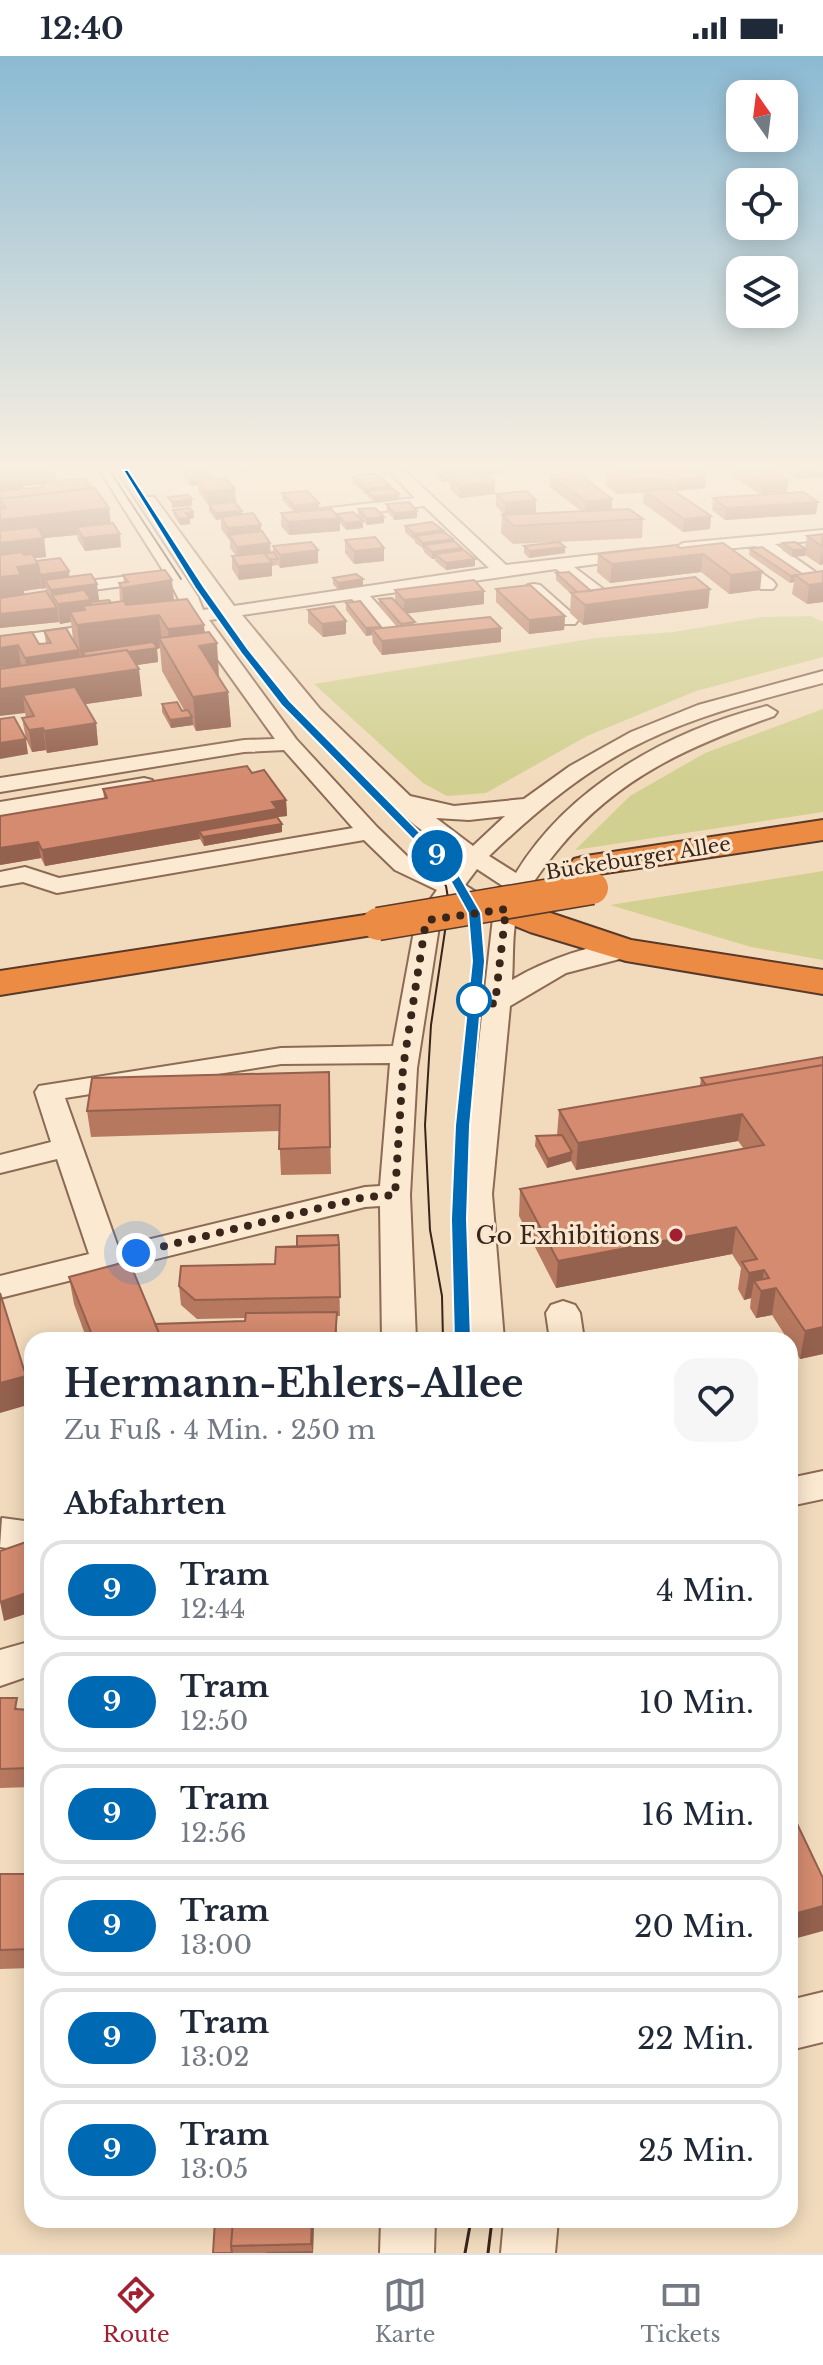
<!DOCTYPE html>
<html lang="de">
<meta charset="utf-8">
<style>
:root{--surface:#fff;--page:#f6f6f7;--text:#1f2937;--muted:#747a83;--line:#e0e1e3;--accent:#a11f31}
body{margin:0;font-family:"Libre Baskerville",serif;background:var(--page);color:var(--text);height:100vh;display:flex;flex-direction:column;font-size:30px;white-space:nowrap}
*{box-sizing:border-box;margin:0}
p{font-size:26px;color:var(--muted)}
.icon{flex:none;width:44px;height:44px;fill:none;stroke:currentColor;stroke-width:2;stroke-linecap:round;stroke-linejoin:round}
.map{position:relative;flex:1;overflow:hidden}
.sheet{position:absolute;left:24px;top:1276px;width:774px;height:896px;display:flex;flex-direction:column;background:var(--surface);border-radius:24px;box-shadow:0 4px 20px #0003}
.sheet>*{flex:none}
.badge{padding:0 16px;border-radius:26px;font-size:28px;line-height:52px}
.needle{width:52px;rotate:346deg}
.buttons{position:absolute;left:726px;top:24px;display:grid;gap:16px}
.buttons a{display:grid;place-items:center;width:72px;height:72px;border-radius:16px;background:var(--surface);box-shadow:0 4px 20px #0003;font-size:40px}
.you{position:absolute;width:40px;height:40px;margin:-20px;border:6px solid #fff;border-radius:50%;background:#1a73e8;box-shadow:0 0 0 12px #1a73e833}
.map>.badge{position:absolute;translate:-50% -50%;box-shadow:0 0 0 4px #fff}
h2{padding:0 40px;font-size:30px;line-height:72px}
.round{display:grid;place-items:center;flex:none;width:84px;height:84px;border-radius:24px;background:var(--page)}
.headline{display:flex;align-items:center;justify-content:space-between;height:136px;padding:0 40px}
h1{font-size:38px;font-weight:800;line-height:60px}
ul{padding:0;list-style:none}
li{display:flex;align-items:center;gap:24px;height:100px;margin:0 16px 12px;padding:0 24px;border:4px solid var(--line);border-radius:24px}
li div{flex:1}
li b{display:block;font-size:30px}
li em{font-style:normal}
li .badge{min-width:88px;font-weight:700;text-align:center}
.status{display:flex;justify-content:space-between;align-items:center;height:56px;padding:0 40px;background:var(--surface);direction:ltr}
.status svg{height:22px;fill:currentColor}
.dock{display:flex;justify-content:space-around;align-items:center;height:112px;border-top:2px solid var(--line);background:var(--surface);font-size:22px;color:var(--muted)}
.dock a{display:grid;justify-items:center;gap:4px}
.dock .selected{color:var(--accent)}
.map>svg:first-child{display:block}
.green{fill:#d1d090}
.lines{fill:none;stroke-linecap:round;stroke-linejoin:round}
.minor-casing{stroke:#8c6a54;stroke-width:4}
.highway-casing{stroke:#593929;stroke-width:4}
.minor{fill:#fce9d1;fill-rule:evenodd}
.highway{fill:#eb8b44;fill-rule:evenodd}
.tram-far1{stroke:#3a251b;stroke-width:2}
.tram{stroke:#3a251b;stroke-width:3}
.highway-bridge-casing{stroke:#593929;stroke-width:35;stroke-linecap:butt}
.highway-bridge{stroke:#eb8b44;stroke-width:32}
.wall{fill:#b6785f;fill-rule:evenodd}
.shaded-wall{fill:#94614e}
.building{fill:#d48b6f;stroke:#94614e;stroke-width:2}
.line{fill:#0069b4;stroke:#fff;stroke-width:2}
.walk{stroke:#3a251b;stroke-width:8;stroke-dasharray:0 14.4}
.stop-dot{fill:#fff;stroke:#0069b4;stroke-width:4}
.poi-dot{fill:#a11f31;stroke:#f9e6ce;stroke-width:3}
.labels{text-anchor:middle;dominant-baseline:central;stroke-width:6;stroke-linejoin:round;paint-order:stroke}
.far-street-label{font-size:20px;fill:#3a251b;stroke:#f9e6ce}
.poi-label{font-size:24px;fill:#3a251b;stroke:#f9e6ce;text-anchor:end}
</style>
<div class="status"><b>12:40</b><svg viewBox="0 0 49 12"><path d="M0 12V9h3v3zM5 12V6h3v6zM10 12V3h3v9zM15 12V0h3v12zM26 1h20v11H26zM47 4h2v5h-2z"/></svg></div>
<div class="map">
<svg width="823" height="2197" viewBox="0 0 823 2197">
<rect width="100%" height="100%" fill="#f2dbbd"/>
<path class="green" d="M811,560L823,566V601L696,635L587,680L486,737L447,740L423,727L314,628L596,582L674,576L762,561Z
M823,653V756L575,794L630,740L705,697Z
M823,815V904L751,891L610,849Z"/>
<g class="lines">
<defs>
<path id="minor" d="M100,415H115L198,541L203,554L218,552L141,444L144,441H154L234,550L489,512L424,450L313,464L305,459L313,454L415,442L389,415H405L506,509L646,493L648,497L640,502L574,511L607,536L610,540L607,544L601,545L556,513L370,540L399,572L390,578L384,576L352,543L242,559L320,653L410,740L454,750L524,743L570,710L631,676L698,649L823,615V627C763,643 703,657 647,684C587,712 536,755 489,800L516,817C569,730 670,674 767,650L777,656L774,660C690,690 620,720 561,790C546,808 530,828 520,851C511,870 514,902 512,924C540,907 603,881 635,889L639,894L635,899L566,917L510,950L492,1138L504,1284H470L462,1138L494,853L506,832L477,813L465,829L482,840L479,845L470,847L456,843L440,864L417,1012L410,1139L416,1284H382L380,1150L365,1151L0,1242V1220L89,1198L57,1103L0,1117V1099L51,1086L35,1036L39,1030L281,992L393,990L416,864L437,834L395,814L364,784L57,837L23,826L0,830V816L25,811L59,822L353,772L284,694L244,696L0,736V722L244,684L275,683L192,567L160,571L151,566L154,562L186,557L169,524L62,538L53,533L62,528L164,516ZM225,562C293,650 366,741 461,802L447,820L411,804L377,771L296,683L209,564ZM505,760L473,790L436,762L469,764ZM390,1007L380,1130L365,1131L118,1191L65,1042L281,1008Z
M823,474V484L775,488L814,515L817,519L808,524L756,490L683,497L675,492L683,487Z
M730,495L773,525L776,529L773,533H761L724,504L722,500L724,496Z
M534,528L540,529L575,560L578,564L575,568H563L528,537L525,533L528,529Z
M113,566L119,568L122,572L119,576L0,594V582Z
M144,722L152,724L155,729L152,734L0,760V746Z
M563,1245L575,1249L580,1257L584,1284H550L546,1257L551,1249Z
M823,1415V1443L790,1450V1422Z
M2,1462L32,1466V1496L0,1491Z
M32,1585V1619L0,1630V1594Z
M823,1936V1986L790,1994V1944Z
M381,2164H435L434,2197H380Z
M504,2164H558L555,2197H501Z"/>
<path id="highway" d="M823,764V784L586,820L574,817L569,810L574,803L586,800Z
M506,842L631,884L823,914V938L626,905L530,876L493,861L488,853L493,845Z
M378,857L391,860L396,868L391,876L0,939V915Z"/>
</defs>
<use href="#minor" class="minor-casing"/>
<use href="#highway" class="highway-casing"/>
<use href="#minor" class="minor"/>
<use href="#highway" class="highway"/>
<path class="tram-far1" d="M110,415L181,523
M126,415L244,595L286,648L451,815L474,857L479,905L463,1070L458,1185L463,1284
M420,796L446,830L449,848L431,969L425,1069L430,1174L442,1240L443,1284"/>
<path class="tram" d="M465,2197L471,2164
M488,2197L492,2164"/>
<defs>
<path id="highway-bridge" d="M378,868L592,832"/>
</defs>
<use href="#highway-bridge" class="highway-bridge-casing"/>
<use href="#highway-bridge" class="highway-bridge"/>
</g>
<path class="wall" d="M0,415H55L56,425L111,468L121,491L85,495L78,484L77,479L44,482L46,501L34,502L36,505L69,521L99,545L111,547L120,546L119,527H124L123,519L174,544L205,576L219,621L228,636L231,671L196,675L193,669L171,672L162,656V648L184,654L162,615L160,592L157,593L158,606L137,609L142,640L84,648L96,667L98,689L47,697L46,694L32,696L26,683L22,662L26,661L25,657L0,580L39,588L46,587L44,575L73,584L71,566L60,568L59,566L0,572ZM41,428V431L23,433V430ZM46,532V535L24,538V535Z
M179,415H213L214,423L236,445L208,448L199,437L198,429L190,430Z
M432,415H521L487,419L495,438L460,442L450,433V425L443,426Z
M700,415L705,432L675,435L711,460L710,473L683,476L643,447L644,437L617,438L606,429V417Z
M725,415H774L788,424L787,436L816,458L725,464L712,454L713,442L761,439Z
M785,415H823V421L796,423Z
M551,419L612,443V454L643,463L642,482L559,486L565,497L529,502L524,497V490L557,486L513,488L501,477L502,459H504L496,450V438L536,457L514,459L581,455L550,431Z
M352,420L390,432L399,438V444L374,447L368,441V439H366L353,426Z
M282,437L319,447V454L336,459L363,472L346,474L340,467V475L289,479L281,470V457L294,456L282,444Z
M209,448L242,458L261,476L271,497L273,496V490L318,494V507L280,512L278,509L272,510V520L239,524L232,513V500H236L230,492V485L221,473V463L216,464L209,455Z
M386,448L417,462L394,464L387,455Z
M358,453L384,461V467L367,469L358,460Z
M173,454L194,462L190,463V468L180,469L174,460Z
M405,470L443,474V476L462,494L475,510L446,514L435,505V503H432L424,496V493L415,487V485L405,476Z
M823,478V508L820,509L805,499L792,501L782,494L783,487L805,492L807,480Z
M345,484L384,492V505L354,508L345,497Z
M723,487L760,534L729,538L701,516L610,527L597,516L598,498L680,492Z
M750,493L802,518L823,515V546L807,548L792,538L794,526L790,527L749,499Z
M556,517L591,535L708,552L583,569L570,557L571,538L556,524Z
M333,522L363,523V530L338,534L333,528Z
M496,533L565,560L564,574L529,578L496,546Z
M395,534L484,548L407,557L415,569L501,586L382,599L373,587L372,579L366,580L346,554V547L381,572L397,571L379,550V543L395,545Z
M308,554L346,578L323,581L308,567Z
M252,717L286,744L287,760L278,761L282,768V776L204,790L200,783L45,810L41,802L0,809L104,742L103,733Z
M823,1001V1298L800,1303L790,1287V1284H788L772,1259L756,1262L750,1252L751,1242L744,1244L738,1233L741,1212L732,1198L556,1232L519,1160L520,1133L744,1093L738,1085L576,1114L571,1105L547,1112L535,1090L536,1080L557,1079L559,1054L700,1030L701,1022Z
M329,1016L331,1118L281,1119L279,1075L91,1081L87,1055Z
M338,1179L340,1260H337V1284H87L74,1248L69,1221L155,1268L245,1265V1262L197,1263L181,1249L179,1230L275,1208L297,1191Z
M0,1642L19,1653L32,1654V1731L0,1732Z
M0,1818H32V1912L0,1913Z
M215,2164H314L313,2197H213Z"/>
<path class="shaded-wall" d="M0,415H55L57,427L23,430V433L0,435Z
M189,415H213L214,428L198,425V429L190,430Z
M238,415H258L238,417Z
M443,415H521L450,421V425L443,426Z
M797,415H823V421L796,423Z
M706,420L705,432L676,435L678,423Z
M788,424L787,436L762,439L763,427Z
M495,426V438L460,442V430Z
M390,430V437L368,435V439H366V433Z
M235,433L236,445L208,448L207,436Z
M399,438V444L374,447V441Z
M192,443V450L172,452V446Z
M612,443L611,456L585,459L586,446Z
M536,444V457L505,460V447Z
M818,446L816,458L725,464L727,452Z
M319,447V454L294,457V450Z
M109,452L112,475L77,471V479L44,482L46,501L0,506V464Z
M242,455V461H221V463L216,464L215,457Z
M417,455V462L394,464V457Z
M193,456L194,462L190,463V468L180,469V463L186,457Z
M711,460L710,473L683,476L684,463Z
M384,461V467L367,469V463Z
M340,462V475L289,479L288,466Z
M363,465V472L346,474V467Z
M261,469V482L229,479V485L228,472Z
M120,478L121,491L85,495L83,482Z
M453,483L452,490L424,489V493L423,494V487Z
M270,487L271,500L238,504L237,491Z
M822,490L823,508L820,509Z
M565,491V497L529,502L530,495Z
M384,492V505L354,508V495Z
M462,492V499L435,498V503H432V496Z
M806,493L805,500L792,501L793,494Z
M318,494V507L280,512V499Z
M703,498L701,516L610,527L612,508Z
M475,503V510L446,514V507Z
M272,507V520L239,524L238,510Z
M38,508L41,532L24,535L25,543L0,546V521L17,511Z
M69,515L70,529L45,524L46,532L42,533L40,519Z
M762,515L760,534L729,538L731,519Z
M795,519L794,526L790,527L791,520Z
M363,523V530L338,534V527Z
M172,524L175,555L159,559L162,587L159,582L160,592L157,593L158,606L88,616L86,602L83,596V602H81L77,569L125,564L122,532Z
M823,527V546L807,548L809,529Z
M97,528L100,551L85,554L83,550L85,564L70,556L71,566L60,568L58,548L52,539L51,534Z
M710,533L708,552L583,569L585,549Z
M484,535V548L404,558V544Z
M57,552L59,566L0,572V558Z
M565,560L564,574L529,578V564Z
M346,565V578L323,581L322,568Z
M204,569L206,589L217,587L219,621L170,601L168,573Z
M381,571V578L372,573V579L366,580V572Z
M501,572V586L382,599V585Z
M18,589L21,610L0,612V592Z
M79,594L82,614L28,622L25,602Z
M139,613L142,640L31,656L23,639L25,657L0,660V633Z
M228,636L231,671L196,675L193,641Z
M192,661L193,669L171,672L170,664Z
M96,667L98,689L47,697L44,675Z
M43,672L46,694L32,696L29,674Z
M26,683L28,698L0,703V687Z
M286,744L287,760L277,761L282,768V776L204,790L203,781L199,775L200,783L45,810L42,794Z
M38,786L41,802L0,809V792Z
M742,1058L738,1085L576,1114L578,1087Z
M572,1096L571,1105L547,1112L548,1103Z
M736,1171L732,1198L556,1232L558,1205Z
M764,1214L761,1235L754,1225L751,1242L744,1244L749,1217Z
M776,1232L772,1259L756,1262L761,1235Z
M823,1271V1298L800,1303L805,1275Z
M26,1320L31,1348L0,1357V1327Z
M32,1535V1556L4,1565L0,1546Z
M823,1850V1875L790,1884V1859Z
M312,2164H314L313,2197L311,2188Z"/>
<path class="building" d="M631,415H700L706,420L617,426L606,417Z
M744,415H774L788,424L763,427Z
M576,416L612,443L586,446L551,419Z
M485,417L495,426L460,430L450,421Z
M377,418L390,430L366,433L352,420Z
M85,422L92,432L0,443V444V435L43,431L41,427Z
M226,422L235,433L207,436L198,425Z
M95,432L109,452L0,464V453L6,452L0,443Z
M392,432L399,438L374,441L368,435Z
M670,432L711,460L684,463L644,435Z
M307,435L319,447L294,450L282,437Z
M527,435L536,444L505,447L496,438Z
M803,436L818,446L727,452L713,442Z
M188,439L192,443L172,446L168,441Z
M235,446L242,455L215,457L209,448Z
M409,446L417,455L394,457L386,448Z
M190,452L193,456L186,457L190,462L180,463L173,454Z
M375,452L384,461L367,463L358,453Z
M331,453L340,462L288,466L281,457Z
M629,453L643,463L514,470L502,459Z
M353,456L363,465L346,467L336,458Z
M253,457L261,469L228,472L221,461Z
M432,466L443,474L415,478L405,470Z
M113,467L120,478L83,482L77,471Z
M37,471L44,482L0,487V475Z
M262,475L270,487L237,491L229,479Z
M444,476L453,483L423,487L415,480Z
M823,478L822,490L807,480Z
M375,481L384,492L354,495L345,484Z
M454,485L462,492L432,496L424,489Z
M311,486L318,494L280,499L273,490Z
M559,486L565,491L530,495L524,490Z
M795,486L806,493L793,494L783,487Z
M723,487L762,515L731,519L703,498L612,508L598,498L676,489L680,492Z
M762,491L802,518L791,520L750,493Z
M464,494L475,503L446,507L435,498Z
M22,496L24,499L32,498L38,508L17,511L21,519L0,521V499Z
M273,496L278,503H269L265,498Z
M264,497L272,507L238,510L232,500Z
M60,502L69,515L40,519L38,508L36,505Z
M165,514L172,524L122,532L119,527L128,526L123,519Z
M823,515V527L809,529L795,519Z
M569,516L591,535L577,536L556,517Z
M91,518L97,528L51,534L45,524Z
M356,518L363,523L338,527L333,522Z
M695,521L710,533L585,549L571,537Z
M474,524L484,535L404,544L395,534Z
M530,529L565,560L529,564L496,533Z
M84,534L91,544L58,548L52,539Z
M46,535L57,552L0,558V542Z
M392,542L415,566L401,568L379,543Z
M187,543L204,569L168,573L159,559L77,569L70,556L85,554L83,550L124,545L126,549Z
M109,544L111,547L91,549V546Z
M360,545L381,571L366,572L346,547Z
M334,550L346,565L322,568L308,554Z
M490,561L501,572L382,585L372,573Z
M66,572L79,594L25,602L18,589L0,592V580L32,576L39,588L51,587L44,575Z
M209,576L217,587L199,590L228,636L193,641L159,582Z
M153,586L157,592L128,596L127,594L85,600L83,596Z
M127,594L139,613L0,633V613Z
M75,631L96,667L44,675L43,672L29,674L22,662L34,660L23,639Z
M177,646L182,655L188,654L192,661L170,664L162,648Z
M14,661L26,683L0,687V663Z
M247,710L252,717L264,714L286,744L272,746L277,753L42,794L38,786L0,792V760L107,742L103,733Z
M277,761L282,768L203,781L199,775Z
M823,1001V1009L706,1029L701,1022Z
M823,1009V1271L805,1275L776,1232L761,1235L754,1225L769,1222L764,1214L749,1217L742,1206L757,1203L736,1171L558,1205L520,1133L764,1089L742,1058L578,1087L559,1054Z
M329,1016L330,1091L279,1093L280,1049L87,1055L92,1022Z
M562,1079L572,1096L548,1103L536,1080Z
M338,1179L339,1189L297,1191V1180Z
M339,1189L340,1241L195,1244L179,1230L181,1210L275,1208L276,1191Z
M129,1205L162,1284H94L69,1221Z
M0,1237L26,1320L0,1327Z
M337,1256L335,1284H162L155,1268L245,1265L246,1257Z
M32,1484V1535L0,1546V1495Z
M0,1642H17L15,1653L32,1654V1700L30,1712L0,1713Z
M790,1753L823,1822V1850L790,1859Z
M0,1818H32V1893L0,1894Z
M215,2164H233L231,2190L232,2197H213Z
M233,2164H312L311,2188L231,2190Z
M312,2196V2197H266Z"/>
<linearGradient id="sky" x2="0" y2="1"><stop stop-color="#8bbad3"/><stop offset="0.57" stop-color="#f9efe1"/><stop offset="1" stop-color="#f9efe1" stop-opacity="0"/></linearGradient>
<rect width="823" height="723" fill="url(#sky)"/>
<path class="line" d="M123,414H128L204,531L248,593L290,645L455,812L481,857L485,905L470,1070L467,1163L471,1284L469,1288H456L454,1284L451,1163L455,1070L472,905L468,857L446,817L282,650L241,597L195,532Z"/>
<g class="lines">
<path class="walk" d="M136,1197L365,1141L395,1139L403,1012L425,871L428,864L506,853L495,948L474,944"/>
</g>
<circle class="stop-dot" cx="474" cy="944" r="16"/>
<circle class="poi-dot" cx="676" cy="1179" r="8"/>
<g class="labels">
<g class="far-street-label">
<text transform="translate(638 802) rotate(-9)">Bückeburger Allee</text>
</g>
<g class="poi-label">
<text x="660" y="1179">Go Exhibitions</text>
</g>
</g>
</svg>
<div class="buttons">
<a><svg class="needle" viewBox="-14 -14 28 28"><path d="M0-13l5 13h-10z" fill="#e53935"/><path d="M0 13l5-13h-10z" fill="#747a83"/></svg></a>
<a><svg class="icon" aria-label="locate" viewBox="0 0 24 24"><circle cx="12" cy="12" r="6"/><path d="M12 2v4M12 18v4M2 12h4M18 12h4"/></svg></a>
<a><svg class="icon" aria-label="layers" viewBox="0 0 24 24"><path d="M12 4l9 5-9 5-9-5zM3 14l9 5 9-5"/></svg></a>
</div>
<div class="you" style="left:136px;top:1197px"></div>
<b class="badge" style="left:437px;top:800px;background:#0069b4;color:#fff">9</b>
<section class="sheet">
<div class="headline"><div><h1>Hermann-Ehlers-Allee</h1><p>Zu Fuß · 4 Min. · 250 m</p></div><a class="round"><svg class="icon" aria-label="heart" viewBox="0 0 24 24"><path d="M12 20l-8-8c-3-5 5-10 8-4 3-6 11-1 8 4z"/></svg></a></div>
<h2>Abfahrten</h2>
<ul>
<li><span class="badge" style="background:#0069b4;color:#fff">9</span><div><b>Tram</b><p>12:44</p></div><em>4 Min.</em></li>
<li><span class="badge" style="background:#0069b4;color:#fff">9</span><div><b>Tram</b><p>12:50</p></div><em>10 Min.</em></li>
<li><span class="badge" style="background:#0069b4;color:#fff">9</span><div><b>Tram</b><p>12:56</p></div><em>16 Min.</em></li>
<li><span class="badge" style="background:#0069b4;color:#fff">9</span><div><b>Tram</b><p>13:00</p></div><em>20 Min.</em></li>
<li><span class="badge" style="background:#0069b4;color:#fff">9</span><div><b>Tram</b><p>13:02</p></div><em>22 Min.</em></li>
<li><span class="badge" style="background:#0069b4;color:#fff">9</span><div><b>Tram</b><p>13:05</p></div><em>25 Min.</em></li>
</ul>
</section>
</div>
<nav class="dock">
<a class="selected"><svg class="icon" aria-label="directions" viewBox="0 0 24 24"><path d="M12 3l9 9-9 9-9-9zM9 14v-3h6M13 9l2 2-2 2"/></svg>Route</a>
<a><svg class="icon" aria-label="map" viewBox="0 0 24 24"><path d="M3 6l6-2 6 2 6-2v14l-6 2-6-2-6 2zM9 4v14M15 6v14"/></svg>Karte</a>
<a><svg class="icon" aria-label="tickets" viewBox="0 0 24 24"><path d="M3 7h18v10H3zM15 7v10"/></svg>Tickets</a>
</nav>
